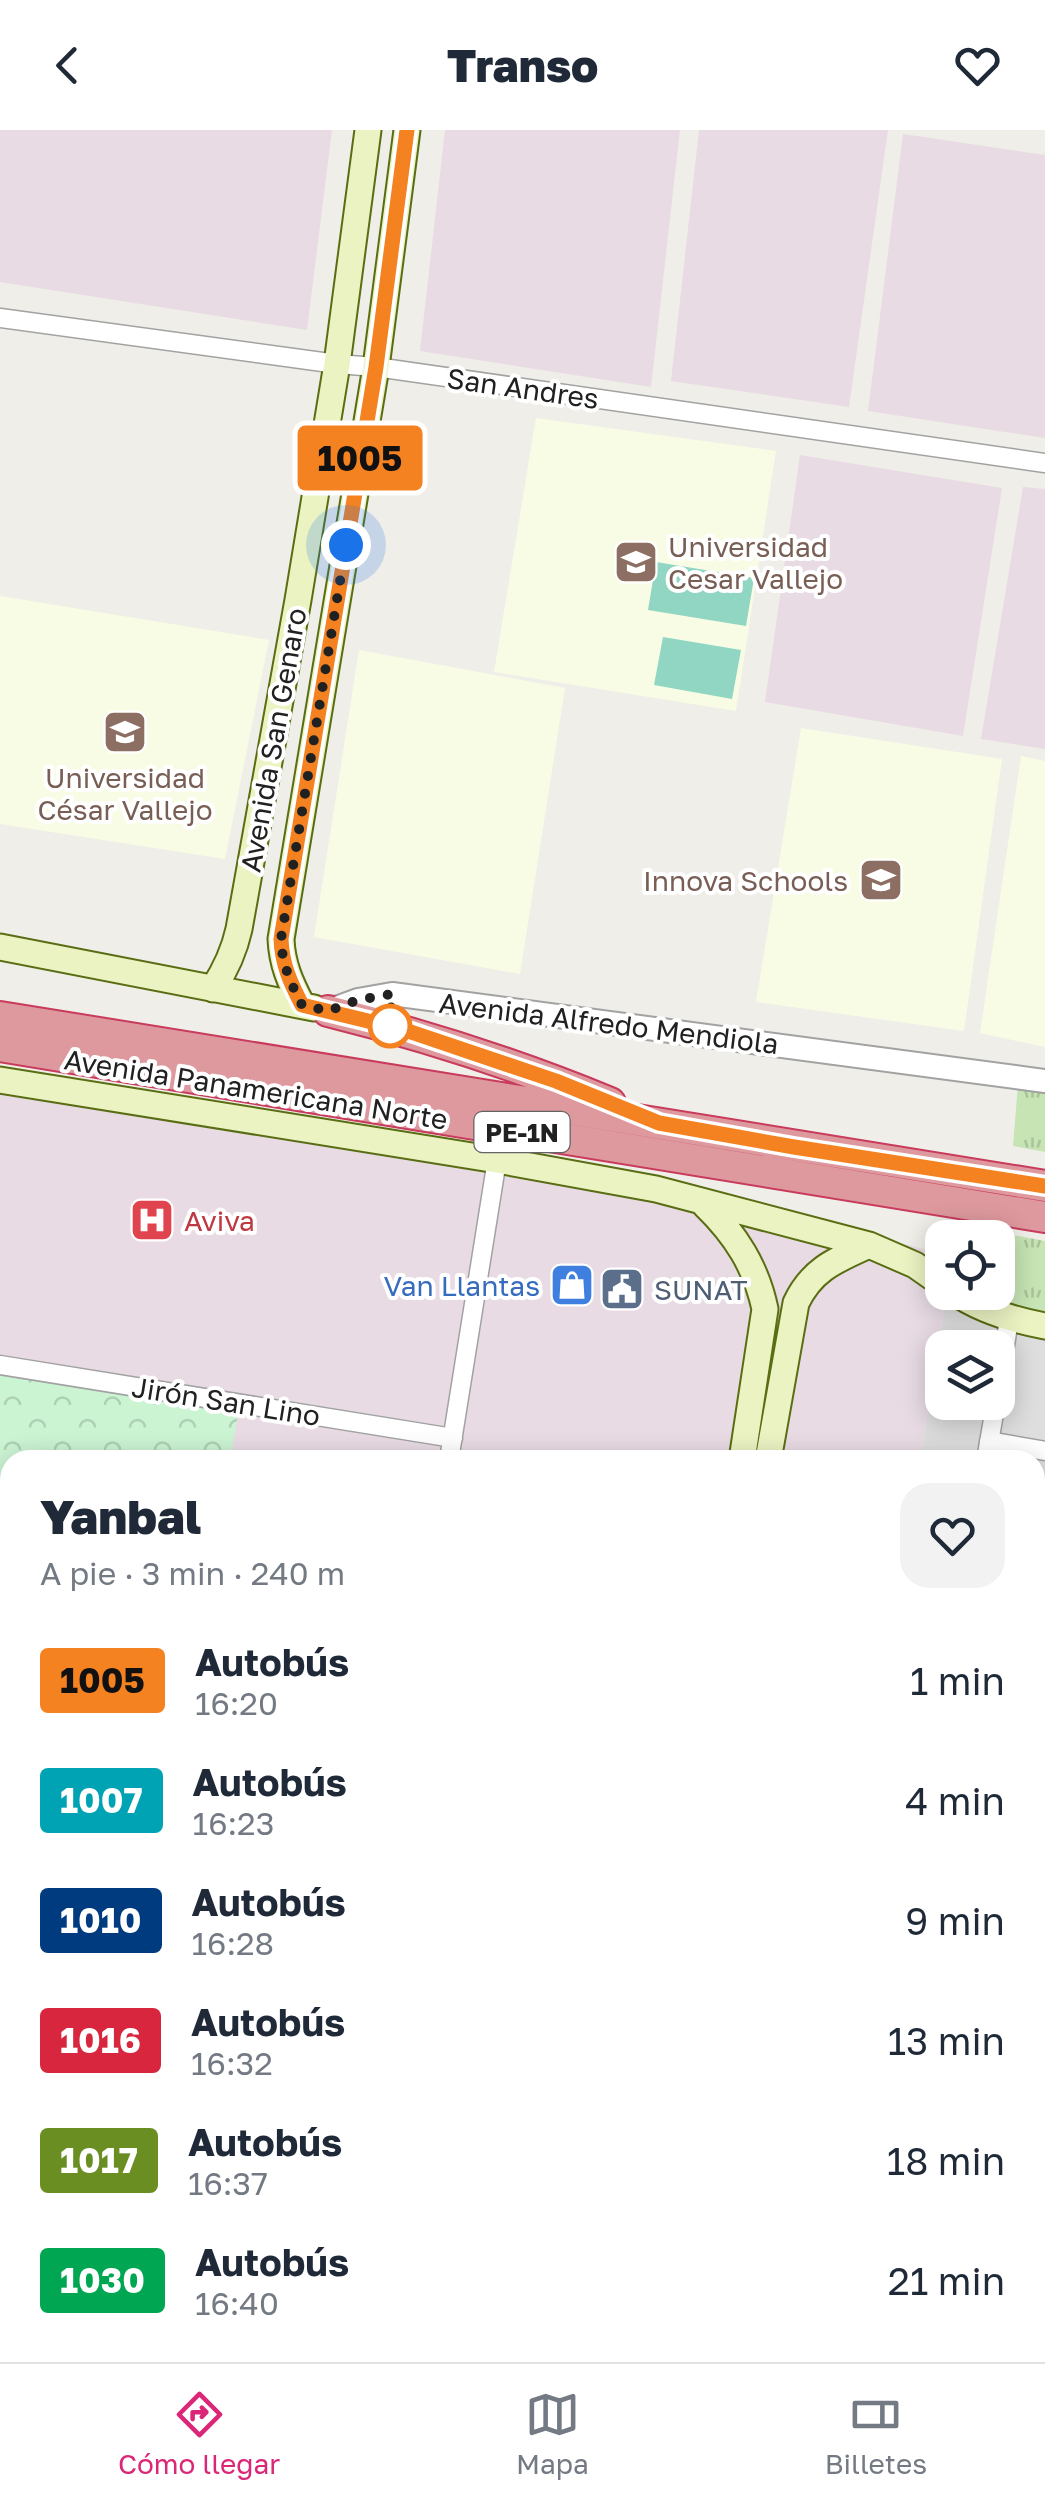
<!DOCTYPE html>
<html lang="es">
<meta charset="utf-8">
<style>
:root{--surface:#fff;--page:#f2f2f3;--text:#1f2937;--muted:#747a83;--line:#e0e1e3;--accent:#db2777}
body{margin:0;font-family:"Golos Text",sans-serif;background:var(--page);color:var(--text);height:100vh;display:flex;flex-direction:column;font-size:38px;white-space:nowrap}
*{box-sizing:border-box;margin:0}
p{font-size:32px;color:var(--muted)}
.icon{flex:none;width:55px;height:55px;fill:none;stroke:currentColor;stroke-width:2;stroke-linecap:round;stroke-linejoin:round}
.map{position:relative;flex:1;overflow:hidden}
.panel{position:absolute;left:0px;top:1320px;width:1045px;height:912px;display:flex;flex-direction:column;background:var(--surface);border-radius:30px 30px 0 0;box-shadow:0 5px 25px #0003}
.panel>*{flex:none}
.badge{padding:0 20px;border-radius:8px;font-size:35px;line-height:65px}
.buttons{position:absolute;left:925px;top:1090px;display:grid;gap:20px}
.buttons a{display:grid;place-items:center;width:90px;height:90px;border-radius:20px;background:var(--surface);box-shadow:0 5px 25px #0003;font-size:50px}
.you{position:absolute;width:50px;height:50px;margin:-25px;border:8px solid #fff;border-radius:50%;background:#1a73e8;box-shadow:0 0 0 15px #1a73e833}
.map>.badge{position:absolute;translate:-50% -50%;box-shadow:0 0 0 5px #fff}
.round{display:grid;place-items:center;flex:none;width:105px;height:105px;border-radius:30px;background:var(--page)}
.summary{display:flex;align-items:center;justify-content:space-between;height:170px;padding:0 40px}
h1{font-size:48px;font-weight:800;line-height:75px}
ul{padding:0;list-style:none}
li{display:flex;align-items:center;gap:30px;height:120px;padding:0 40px}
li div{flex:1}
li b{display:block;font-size:38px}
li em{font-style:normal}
li .badge{min-width:110px;font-weight:700;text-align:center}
header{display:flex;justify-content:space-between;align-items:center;height:130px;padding:0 40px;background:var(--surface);font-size:45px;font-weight:800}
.tab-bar{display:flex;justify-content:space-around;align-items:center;height:140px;border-top:2px solid var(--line);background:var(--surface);font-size:28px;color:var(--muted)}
.tab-bar a{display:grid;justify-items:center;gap:5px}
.tab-bar .selected{color:var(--accent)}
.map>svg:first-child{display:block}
.residential{fill:#dfdede;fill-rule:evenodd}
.industrial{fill:#e8dbe4}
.education{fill:#f9fce5}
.grass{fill:url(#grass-tufts)}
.park{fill:url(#park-crowns)}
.pitch{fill:#90d6c2}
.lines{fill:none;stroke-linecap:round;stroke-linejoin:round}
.minor-casing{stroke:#a2a2a2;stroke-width:21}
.tertiary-casing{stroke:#a2a2a2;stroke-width:26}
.secondary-casing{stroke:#596d12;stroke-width:29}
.motorway-casing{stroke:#c83b5c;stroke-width:34}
.minor{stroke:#fff;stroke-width:18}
.tertiary{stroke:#fff;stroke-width:22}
.secondary{stroke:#ebf3c3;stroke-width:25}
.motorway{stroke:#de999e;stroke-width:30}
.line-casing{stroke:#fff;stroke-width:22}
.line{stroke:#f58220;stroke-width:15}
.walk{stroke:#212121;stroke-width:10;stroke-dasharray:0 18}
.stop-dot{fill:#fff;stroke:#f58220;stroke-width:5}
.labels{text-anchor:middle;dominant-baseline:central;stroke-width:8;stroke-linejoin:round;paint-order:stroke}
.shield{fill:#fff;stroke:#646464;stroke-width:2.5}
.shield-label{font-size:25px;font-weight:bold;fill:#212121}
.street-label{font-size:28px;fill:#212121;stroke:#fff}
.education-label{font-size:28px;fill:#785e54;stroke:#fff;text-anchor:start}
.health-label{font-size:28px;fill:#be3a42;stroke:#fff;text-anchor:start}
.shop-label{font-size:28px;fill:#366cbe;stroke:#fff;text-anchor:end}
.service-label{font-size:28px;fill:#4e5e75;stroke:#fff;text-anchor:start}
</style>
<header><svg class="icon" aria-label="back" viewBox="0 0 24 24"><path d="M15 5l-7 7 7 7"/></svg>Transo<svg class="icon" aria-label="heart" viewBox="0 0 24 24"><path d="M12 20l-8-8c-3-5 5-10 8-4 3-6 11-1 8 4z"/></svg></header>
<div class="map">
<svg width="1045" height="2232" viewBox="0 0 1045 2232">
<defs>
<pattern id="grass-tufts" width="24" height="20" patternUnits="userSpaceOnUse" patternTransform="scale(2.5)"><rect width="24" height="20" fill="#c6e4b4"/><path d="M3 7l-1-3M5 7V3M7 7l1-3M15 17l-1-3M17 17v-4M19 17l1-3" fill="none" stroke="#aac39a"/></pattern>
<pattern id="park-crowns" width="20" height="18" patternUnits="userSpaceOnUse" patternTransform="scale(2.5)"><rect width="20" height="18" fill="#cbf4d3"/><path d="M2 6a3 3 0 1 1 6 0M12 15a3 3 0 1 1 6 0" fill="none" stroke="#aed1b5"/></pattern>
</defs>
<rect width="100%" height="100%" fill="#f0eee8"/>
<path class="residential" d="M923,1119L942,1128V1162H998L1045,1176V2232H775L776,2222H1035V1330H920L945,1174ZM942,1218H998V1272H942Z
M10,1852V2222L609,2223L608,2232H0V1856Z"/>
<path class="industrial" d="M0,0H332L307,200L0,152Z
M445,0H680L651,257L420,221Z
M699,0H888L849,277L671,251Z
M903,4L1045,25V308L868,281Z
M800,325L1002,358L963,606L765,572Z
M1023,357L1045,359V619L981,609Z
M0,937L670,1051L923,1119L945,1174L920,1330H10V1852L0,1856Z
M609,2223H776L775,2232H608Z"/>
<path class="education" d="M536,288L776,321L736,581L494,542Z
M0,466L269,510L225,729L0,694Z
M359,520L565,558L520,844L314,807Z
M801,598L1002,629L964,901L756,872Z
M1021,626L1045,631V917L980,903Z"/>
<path class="grass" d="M1018,954L1045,958V1022L1013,1016Z
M971,1097L1045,1111V1187L1009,1179L989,1165L988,1163L998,1162V1108H968Z"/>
<path class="park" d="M0,1244L238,1284L230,1330H10V1515L0,1513Z"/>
<path class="pitch" d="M656,432L754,448L746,496L648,480Z
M663,507L741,520L732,569L654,555Z"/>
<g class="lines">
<defs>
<path id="minor" d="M0,188L337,234L376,237L1045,333
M0,1235L453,1308
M998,1262L1009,1189
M989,1311L1045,1321
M449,1330L497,1030
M986,1330L996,1272
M0,1525L10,1526
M0,1734L10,1736
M1035,1773L1045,1775
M1035,1907L1045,1909
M0,1927L10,1923
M1035,2045L1045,2047
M0,2182L10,2183
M248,2222L297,2232
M9,2232L11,2222
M841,2232L843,2222
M976,2232L978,2222"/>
<path id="tertiary" d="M328,881L358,870L392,864L1045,951
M0,2019L10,2021
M0,2051L10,2053
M1035,2189L1045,2190
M1013,2222L1045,2228"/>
<path id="secondary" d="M0,817L314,878
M213,859C226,839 234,822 239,799L298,470L337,234L368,0
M302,875C290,852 282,834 281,809L376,237L407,0
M0,950L497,1030L656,1059L869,1115L915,1135L942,1154
M705,1075C736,1105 756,1137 765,1179L742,1330
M954,1162C982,1181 1013,1190 1045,1196
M768,1330L796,1173C812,1139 836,1130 869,1115
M593,2232L595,2222
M623,2232L624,2222"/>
<path id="motorway" d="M328,881C424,905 518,935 610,973
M0,887L1045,1056
M0,916C348,975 697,1027 1045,1087"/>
</defs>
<use href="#minor" class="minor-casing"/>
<use href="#tertiary" class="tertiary-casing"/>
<use href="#secondary" class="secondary-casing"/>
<use href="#motorway" class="motorway-casing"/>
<use href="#minor" class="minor"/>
<use href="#tertiary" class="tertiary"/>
<use href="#secondary" class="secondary"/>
<use href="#motorway" class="motorway"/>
</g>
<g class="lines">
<defs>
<path id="line" d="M407,0L376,237L281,809C282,834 290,852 302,875L405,900L556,951L659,993L794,1017L1045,1056"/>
</defs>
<use href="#line" class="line-casing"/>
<use href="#line" class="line"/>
<path class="walk" d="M346,415L281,809C282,834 290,852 302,875L328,881L358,870L392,864L390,896"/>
</g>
<defs>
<symbol id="university-square" viewBox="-11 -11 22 22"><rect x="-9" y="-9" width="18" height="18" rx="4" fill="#8d6e63" stroke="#fff"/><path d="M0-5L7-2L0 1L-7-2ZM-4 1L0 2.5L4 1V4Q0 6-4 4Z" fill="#fff"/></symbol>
<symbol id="school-square" viewBox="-11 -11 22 22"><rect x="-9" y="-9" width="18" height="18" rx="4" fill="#8d6e63" stroke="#fff"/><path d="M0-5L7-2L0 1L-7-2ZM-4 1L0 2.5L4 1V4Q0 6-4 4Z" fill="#fff"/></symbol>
<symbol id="hospital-square" viewBox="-11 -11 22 22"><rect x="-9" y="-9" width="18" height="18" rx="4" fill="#e0444e" stroke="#fff"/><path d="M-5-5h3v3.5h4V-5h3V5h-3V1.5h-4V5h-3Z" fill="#fff"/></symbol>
<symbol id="shop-square" viewBox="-11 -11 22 22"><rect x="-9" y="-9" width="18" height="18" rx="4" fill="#3f7fe0" stroke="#fff"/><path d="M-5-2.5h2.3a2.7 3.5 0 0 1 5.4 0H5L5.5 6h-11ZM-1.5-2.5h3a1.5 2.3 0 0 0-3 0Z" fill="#fff"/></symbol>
<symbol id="civic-square" viewBox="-11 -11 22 22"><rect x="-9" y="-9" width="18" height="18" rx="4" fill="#5c6f8a" stroke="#fff"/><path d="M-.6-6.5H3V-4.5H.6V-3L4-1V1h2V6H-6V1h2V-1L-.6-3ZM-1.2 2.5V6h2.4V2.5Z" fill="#fff"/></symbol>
</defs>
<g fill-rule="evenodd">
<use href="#university-square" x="611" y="407" width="50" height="50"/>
<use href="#university-square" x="100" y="577" width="50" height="50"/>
<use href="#school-square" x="856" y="725" width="50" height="50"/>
<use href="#hospital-square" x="127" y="1065" width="50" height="50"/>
<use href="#shop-square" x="547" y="1130" width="50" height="50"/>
<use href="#civic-square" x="597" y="1134" width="50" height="50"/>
</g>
<circle class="stop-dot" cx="390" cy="896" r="20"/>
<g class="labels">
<rect class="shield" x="474.5" y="982" width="95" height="40" rx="8"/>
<g class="shield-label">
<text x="522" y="1002">PE-1N</text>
</g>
<g class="street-label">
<text transform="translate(523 258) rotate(8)">San Andres</text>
<text transform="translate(273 610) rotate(-80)">Avenida San Genaro</text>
<text transform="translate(609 893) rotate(7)">Avenida Alfredo Mendiola</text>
<text transform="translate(256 959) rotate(9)">Avenida Panamericana Norte</text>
<text transform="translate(226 1271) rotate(9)">Jirón San Lino</text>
</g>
<g class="education-label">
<text x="668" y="416">Universidad<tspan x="668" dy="32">Cesar Vallejo</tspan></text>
<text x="125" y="647" text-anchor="middle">Universidad<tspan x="125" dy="32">César Vallejo</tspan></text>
<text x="848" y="750" text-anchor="end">Innova Schools</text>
</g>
<g class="health-label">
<text x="184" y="1090">Aviva</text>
</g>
<g class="shop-label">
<text x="540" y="1155">Van Llantas</text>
</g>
<g class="service-label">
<text x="654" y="1159">SUNAT</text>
</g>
</g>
</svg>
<div class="buttons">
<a><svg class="icon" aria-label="locate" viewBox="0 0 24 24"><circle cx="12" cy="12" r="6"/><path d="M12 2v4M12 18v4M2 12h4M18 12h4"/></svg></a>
<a><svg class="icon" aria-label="layers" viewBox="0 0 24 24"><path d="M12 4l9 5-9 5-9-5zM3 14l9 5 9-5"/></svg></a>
</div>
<div class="you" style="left:346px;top:415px"></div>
<b class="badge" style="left:360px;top:328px;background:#f58220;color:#111">1005</b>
<section class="panel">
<div class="summary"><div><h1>Yanbal</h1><p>A pie · 3 min · 240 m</p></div><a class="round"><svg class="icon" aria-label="heart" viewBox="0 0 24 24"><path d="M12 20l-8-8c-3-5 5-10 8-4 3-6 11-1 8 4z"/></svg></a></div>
<ul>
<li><span class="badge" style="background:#f58220;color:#111">1005</span><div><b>Autobús</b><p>16:20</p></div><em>1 min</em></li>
<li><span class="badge" style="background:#00a3b4;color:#fff">1007</span><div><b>Autobús</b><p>16:23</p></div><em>4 min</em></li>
<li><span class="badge" style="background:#003b80;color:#fff">1010</span><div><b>Autobús</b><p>16:28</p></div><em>9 min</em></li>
<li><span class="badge" style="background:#d7263d;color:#fff">1016</span><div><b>Autobús</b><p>16:32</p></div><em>13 min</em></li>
<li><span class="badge" style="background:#6b8e23;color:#fff">1017</span><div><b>Autobús</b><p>16:37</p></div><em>18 min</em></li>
<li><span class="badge" style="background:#00a651;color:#fff">1030</span><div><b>Autobús</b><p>16:40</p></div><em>21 min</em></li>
</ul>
</section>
</div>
<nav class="tab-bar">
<a class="selected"><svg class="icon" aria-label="directions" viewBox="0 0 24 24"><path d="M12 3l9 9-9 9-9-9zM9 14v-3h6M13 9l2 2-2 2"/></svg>Cómo llegar</a>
<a><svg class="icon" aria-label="map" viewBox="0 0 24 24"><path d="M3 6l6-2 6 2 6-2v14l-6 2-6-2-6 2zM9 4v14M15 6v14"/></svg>Mapa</a>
<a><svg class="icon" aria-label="tickets" viewBox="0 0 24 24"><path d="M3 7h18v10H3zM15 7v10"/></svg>Billetes</a>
</nav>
